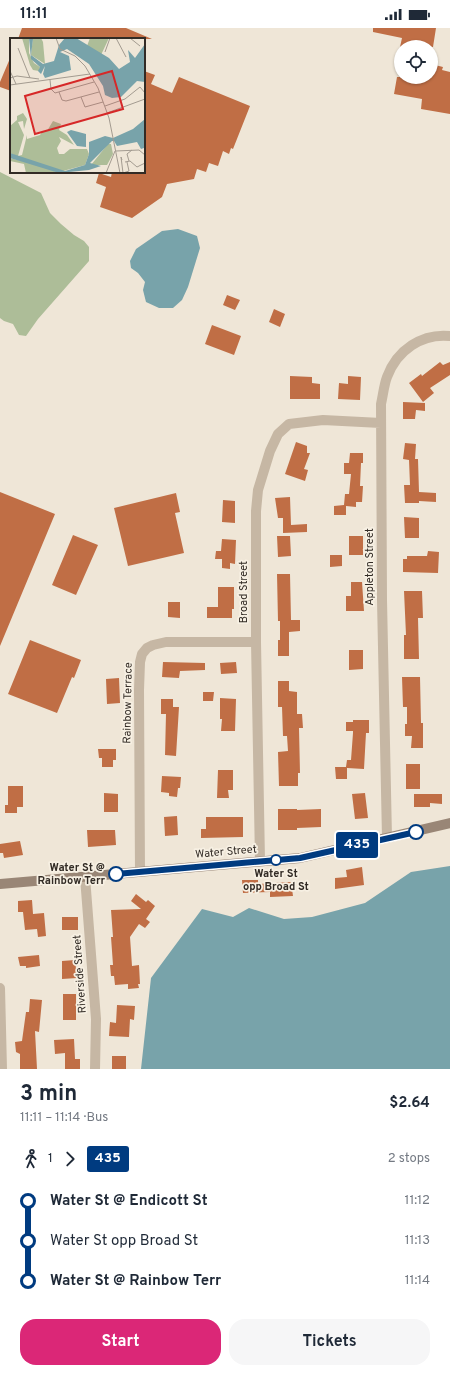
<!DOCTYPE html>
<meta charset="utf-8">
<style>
:root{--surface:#fff;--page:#f6f6f7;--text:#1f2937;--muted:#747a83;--accent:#db2777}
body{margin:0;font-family:Overpass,sans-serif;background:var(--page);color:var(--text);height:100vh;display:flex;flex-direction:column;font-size:15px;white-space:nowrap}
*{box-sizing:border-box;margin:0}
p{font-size:13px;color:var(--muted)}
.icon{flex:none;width:22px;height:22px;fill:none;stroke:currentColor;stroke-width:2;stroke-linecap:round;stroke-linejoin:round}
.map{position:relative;height:1041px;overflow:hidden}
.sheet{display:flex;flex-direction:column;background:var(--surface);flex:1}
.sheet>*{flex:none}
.badge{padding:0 8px;border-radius:3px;font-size:14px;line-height:26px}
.buttons{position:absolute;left:394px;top:12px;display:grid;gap:8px}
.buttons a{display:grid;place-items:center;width:44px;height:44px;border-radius:50%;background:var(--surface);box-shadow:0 1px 3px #0004;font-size:20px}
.map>.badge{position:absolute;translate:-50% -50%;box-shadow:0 0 0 2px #fff}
.legs{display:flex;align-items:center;gap:6px;height:44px;padding:0 20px;font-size:13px}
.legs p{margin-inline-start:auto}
.overview{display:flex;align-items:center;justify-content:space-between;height:68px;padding:0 20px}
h1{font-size:22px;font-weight:700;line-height:30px}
.action{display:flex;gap:8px;margin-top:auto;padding:8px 20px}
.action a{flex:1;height:46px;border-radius:16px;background:var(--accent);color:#fff;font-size:16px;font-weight:700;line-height:46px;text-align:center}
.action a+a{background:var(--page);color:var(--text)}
ul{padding:0 20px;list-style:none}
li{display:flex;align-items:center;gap:14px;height:40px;font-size:15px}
li i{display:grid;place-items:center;width:6px;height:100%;margin:0 5px;background:currentColor}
li i::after{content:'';width:10px;height:10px;margin:-5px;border:3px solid;border-radius:50%;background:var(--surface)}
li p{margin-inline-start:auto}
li:first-child i{background:linear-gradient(#0000 50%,currentColor 0)}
li:last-child i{background:linear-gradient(currentColor 50%,#0000 0)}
.status{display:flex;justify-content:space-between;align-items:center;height:28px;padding:0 20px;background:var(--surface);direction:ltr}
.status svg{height:11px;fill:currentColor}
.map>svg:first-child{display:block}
.green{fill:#adbd98}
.water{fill:#78a3aa}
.building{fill:#c06e45}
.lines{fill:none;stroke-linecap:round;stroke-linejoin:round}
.street{stroke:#c6b7a4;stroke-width:10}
.secondary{stroke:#998676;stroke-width:10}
.line-1-casing{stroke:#fff;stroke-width:9}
.line-1{stroke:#003b80;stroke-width:6}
.stop-1-dot{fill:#fff;stroke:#003b80;stroke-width:2}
.labels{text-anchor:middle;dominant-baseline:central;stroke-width:3.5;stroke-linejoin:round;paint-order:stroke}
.street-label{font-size:11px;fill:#322b25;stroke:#f7f0e3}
.stop-label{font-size:11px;font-weight:bold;fill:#322b25;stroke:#f7f0e3;text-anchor:end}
.inset-road{fill:none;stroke:#a39b90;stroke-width:1}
.view{fill:#d62828;fill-opacity:0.15;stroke:#d62828;stroke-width:2}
.inset-edge{fill:none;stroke:#322b25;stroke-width:2}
</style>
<div class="status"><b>11:11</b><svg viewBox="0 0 49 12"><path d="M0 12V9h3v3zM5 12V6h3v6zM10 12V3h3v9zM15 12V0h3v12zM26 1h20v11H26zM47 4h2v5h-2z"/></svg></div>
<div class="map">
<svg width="450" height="1041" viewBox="0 0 450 1041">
<rect width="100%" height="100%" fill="#efe6d7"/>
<path class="green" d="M0,144L41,165L50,185L61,196L74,207L84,213L89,219V233L38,291L26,308L19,307L13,296L4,293L0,290Z"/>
<path class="water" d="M178,201L197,208L200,220L188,259L182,272L173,280H159L146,274L143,262L145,254L138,245L131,240L130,233L136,221L162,203Z
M450,838V1041H141L151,950L202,881L233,889L249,880L284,891L312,889L365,875L411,844Z"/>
<path class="building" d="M22,0H126L152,11H18Z
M373,0H436L433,19H400L402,10L373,4Z
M11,28V63L0,59V54Z
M431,36L443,39L442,42L450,44V86L421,81L422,71L394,66L397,49H431Z
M144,43L155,47L151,56L172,65L179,49L250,78L233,121L231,120L229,126L223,123L218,138L209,135L206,144L197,141L194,151L167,156L162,169L132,190L100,179L106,159L96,155L99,145L111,149L112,144H144Z
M227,267L240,272L235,282L223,277Z
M274,281L285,286L280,299L269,294Z
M212,297L241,308L234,327L205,316Z
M440,334L443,337L450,334V347L430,360L434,365L423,374L409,355L421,346L422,348Z
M290,348L312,349V355L320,356V371H290Z
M348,348L361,349L360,372L338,371L339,355L348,356Z
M403,374L425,375V383L416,382L415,391H403Z
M296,414L307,418V425H310L304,441L308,442L305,453L285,446Z
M405,415L416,416L415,431H418L419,464L436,465V474L419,473V475H405L404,457H410L409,432L403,431Z
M350,425H363V435H361L360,458H363L362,474H356V479L346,478V487H334V478L344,477L345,466H349L351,446H344V435H349Z
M0,464L55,486L0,618Z
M176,465L180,484L175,485L184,525L128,538L114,480Z
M290,469L291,497L307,496V504L283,505V490H278L275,470Z
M223,472L235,473V495L222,494Z
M404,489L419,490V510H405Z
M73,507L98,517L76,567L52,557Z
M277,508H290L291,528L278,529Z
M349,508H363V527H349Z
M222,511L236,512L235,536L230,535V541L222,540V531H215L216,523H221Z
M428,523L439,524L438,545L403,544V531H407V528H427Z
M330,527H342V538L330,539Z
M277,546H290L291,592H300V603L289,604V628H278V612H280V593H278Z
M351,554H362L364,583H346V568H351Z
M218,559H234V581H232V590H207V579H218Z
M404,563H422L423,590H418L419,631H404V607H406Z
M168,574H180V590L168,589Z
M30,612L81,632L74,650L72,649L57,685L8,666Z
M349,622H363V641L349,642Z
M163,634L205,635V642L180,643L179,650L162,649Z
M236,634L237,645L221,646L220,635Z
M402,649H420L421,695H423V720H411L412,708H405V696H407V679H403Z
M119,650L120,675L107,676L106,651Z
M278,653H289V663L297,664V686H302L303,700H299L300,745H298V758H279L278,724L288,723L287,708H283L282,679H278Z
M203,664H214L213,673H203Z
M220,670L236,671L235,703H221L222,691H220Z
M161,671H173V679H179L176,728L165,727L166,686H161Z
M353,692H369V705H366L364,741L347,740V751H336L335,739H346L347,732H351L353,705V703H346V694H353Z
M98,721H116V732H113V739H102V730H99Z
M406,736H420V761H406Z
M218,742H233V762H228L229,770H217Z
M162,748L181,749L180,760H178L177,769L169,768V765L161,764Z
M8,758H23V779H17V785H5V777H8Z
M104,765L118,766V784H104Z
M365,765L368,790L355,791L352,766Z
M414,766H442V776L430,775V779H414Z
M278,781H297V782L321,781V799L297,800V802H278Z
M177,788L178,807L165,808L164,789Z
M206,789H243V809L201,810V801H206Z
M87,802H115L116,817L88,819Z
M20,813L23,827L4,830L3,825H0V816Z
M362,839L364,857L335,861V850L347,849L346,842Z
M242,852H258V856L291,854L293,868L270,869V864L243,865Z
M136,866L146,874L148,872L155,878L146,891L150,894L145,900L139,896L130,909L132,938L139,937L140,956H138L139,960L128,961V956L115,957L114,948H111L110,937H113L111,909H113L111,882L141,881L131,873Z
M32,872L33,886L44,885L46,908L38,909L37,901L25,902L23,884H18V873Z
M62,889H78V902H62Z
M39,927L40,938L26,940V938H20L18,929Z
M75,932L77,950L62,951V933Z
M63,966H76V992H63Z
M30,971L42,972L39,1004L35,1003L37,1041H20V1026L16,1024L15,1014L22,1013L26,984H29Z
M117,977L135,978L134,992L130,991L129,1009L109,1008L110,994L116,995Z
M74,1011L75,1031H80V1041H65V1025L55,1026L54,1012Z
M112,1028H126V1041H112Z"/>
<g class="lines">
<path class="street" d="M387,810L382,572L381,376C383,367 384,357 387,349C397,322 422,305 450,308
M260,833L256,614V483L258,462L270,423L278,406L289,396L323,392L381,395
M140,844L139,662L140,634L142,626L147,620L153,617L166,614H256
M85,849L96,991L95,1041
M0,960L2,1041"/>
<path class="secondary" d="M0,856L300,830L450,795"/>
</g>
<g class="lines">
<defs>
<path id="line-1" d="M116,846L300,830L416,804"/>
</defs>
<use href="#line-1" class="line-1-casing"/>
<use href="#line-1" class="line-1"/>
</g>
<g class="stop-1-dot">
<circle cx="416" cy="804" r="7"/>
<circle cx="276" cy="832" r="5"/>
<circle cx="116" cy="846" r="7"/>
</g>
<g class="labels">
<g class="street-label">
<text transform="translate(370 539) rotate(-90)">Appleton Street</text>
<text transform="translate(244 564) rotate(-90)">Broad Street</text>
<text transform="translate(128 675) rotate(-89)">Rainbow Terrace</text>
<text transform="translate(226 824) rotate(-5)">Water Street</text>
<text transform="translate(80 946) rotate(-94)">Riverside Street</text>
</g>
<g class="stop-label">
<text x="105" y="840">Water St @<tspan x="105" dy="13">Rainbow Terr</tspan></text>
<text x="276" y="846" text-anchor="middle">Water St<tspan x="276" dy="13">opp Broad St</tspan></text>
</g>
</g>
<g transform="translate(10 10)">
<rect width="135" height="135" fill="#efe6d7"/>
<path d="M12,0H19V15L24,25L30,29L29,33L23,32L20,27ZM23,0H31L33,4L35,26L21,17ZM80,0H99L91,17L77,8ZM13,75L17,81L14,91L13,83L8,84L14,97L8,118L12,117L17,97V101L30,97L32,94L37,93L43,83L51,86L49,92L57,97L64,107L49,99L51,103L47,110L49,116H54L60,111H77L79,116L75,127L53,133L8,119L0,115V88L7,82V78ZM98,106H101L103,116L97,127H81ZM0,120L32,128L49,135H16L14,126L0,123Z" fill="#adbd98"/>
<path d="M19,0L23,1L21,17L33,26L44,23L49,7L55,0H66L99,20L109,31L120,24L118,12L125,20L135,6V44L127,43L111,59L102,60L95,57L93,48L79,26L57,11L50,14L59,18L61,32L35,40L33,36L35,28L31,36L28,33L30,29L21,21ZM135,81L134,110L131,111L127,104L107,108L104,103H102L80,125L91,128L79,132L49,135L0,120V115L55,133L75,127L79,116V104L95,98L103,100L123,91ZM61,92L76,96V109L67,108L57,94Z" fill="#78a3aa"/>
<path class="inset-road" d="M46,0L50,11L65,18L75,28L88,50L99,80L110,135M106,0L116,19M120,0L130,8M8,10L20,40M95,14L100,0M0,33L6,46M0,40L7,38L29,41M40,42L41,51L45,55L84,44M0,47L80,36M49,54L52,62L56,63L89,54M71,59L75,69L93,64M95,68L115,61L130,49L135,55M97,75L135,61M106,113L129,112L135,117M112,122L111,119L113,135L119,133L117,124M119,123L117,116L122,112M115,124L120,123L127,129L135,125M96,135L105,113"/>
<path class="view" d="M102,33L113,71L25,96L15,58Z"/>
<rect width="135" height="135" class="inset-edge"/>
</g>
</svg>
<div class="buttons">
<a><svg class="icon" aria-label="locate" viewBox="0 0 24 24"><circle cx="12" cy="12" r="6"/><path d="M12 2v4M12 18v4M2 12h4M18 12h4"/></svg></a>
</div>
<b class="badge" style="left:357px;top:817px;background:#003b80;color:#fff">435</b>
</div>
<section class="sheet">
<div class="overview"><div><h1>3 min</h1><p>11:11 – 11:14 · Bus</p></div><b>$2.64</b></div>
<div class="legs"><svg class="icon" aria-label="walk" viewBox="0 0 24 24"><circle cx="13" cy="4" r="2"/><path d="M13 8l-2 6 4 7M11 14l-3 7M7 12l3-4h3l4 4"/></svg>1<svg class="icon" aria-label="forward" viewBox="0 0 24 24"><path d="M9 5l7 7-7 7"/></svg><b class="badge" style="background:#003b80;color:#fff">435</b><p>2 stops</p></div>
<ul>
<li><i style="color:#003b80"></i><b>Water St @ Endicott St</b><p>11:12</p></li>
<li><i style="color:#003b80"></i><span>Water St opp Broad St</span><p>11:13</p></li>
<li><i style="color:#003b80"></i><b>Water St @ Rainbow Terr</b><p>11:14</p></li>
</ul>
<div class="action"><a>Start</a><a>Tickets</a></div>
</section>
